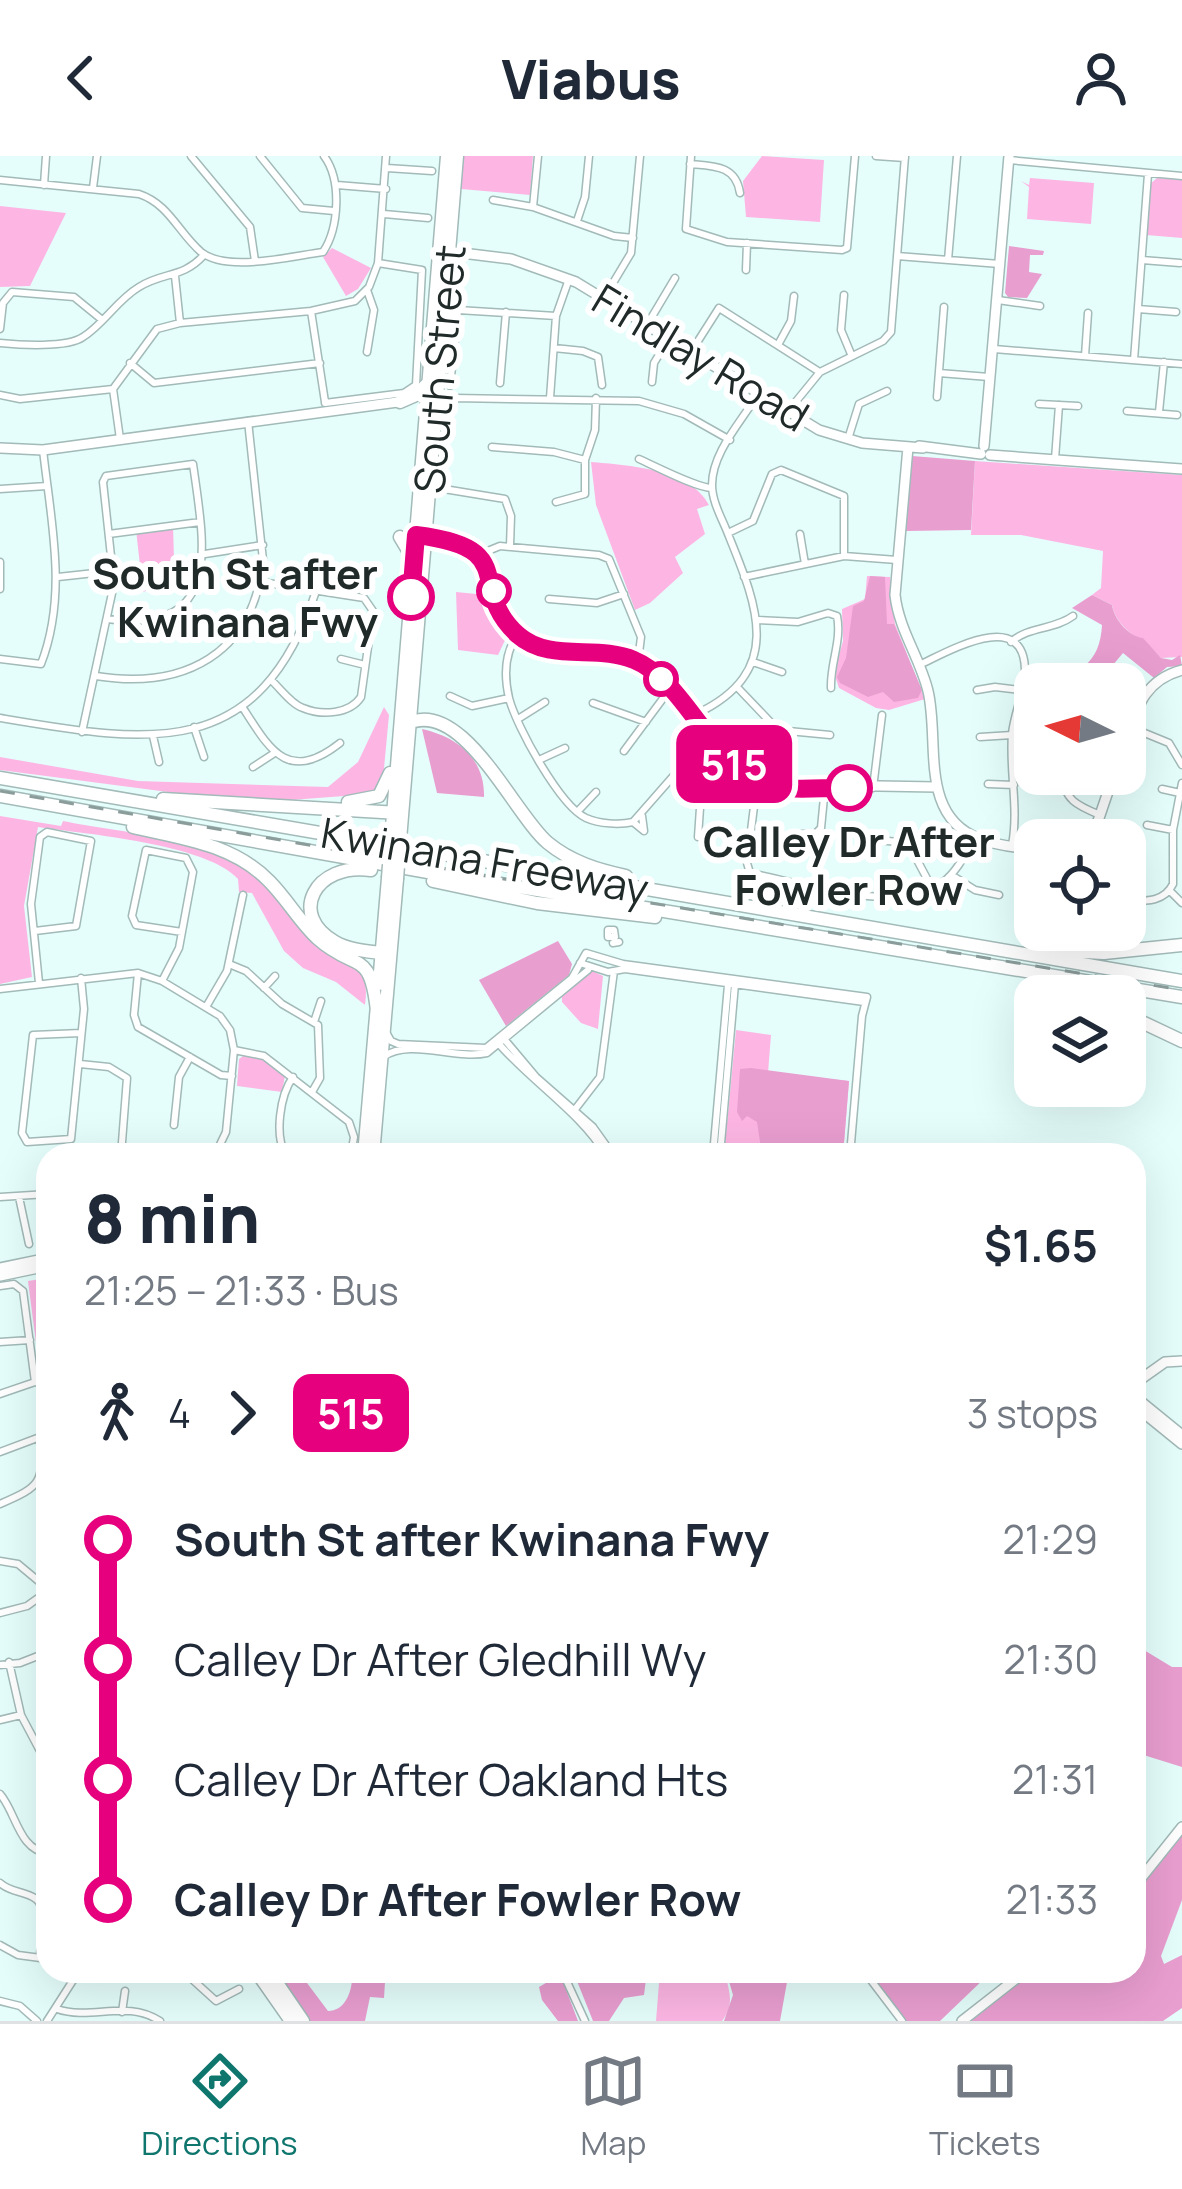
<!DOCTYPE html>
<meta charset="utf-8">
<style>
:root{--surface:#fff;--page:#f6f6f7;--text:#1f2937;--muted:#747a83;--line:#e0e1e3;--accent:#0f766e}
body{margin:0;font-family:Manrope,sans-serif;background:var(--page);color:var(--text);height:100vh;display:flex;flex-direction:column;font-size:45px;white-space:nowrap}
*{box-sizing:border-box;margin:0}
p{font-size:39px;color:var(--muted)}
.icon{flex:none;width:66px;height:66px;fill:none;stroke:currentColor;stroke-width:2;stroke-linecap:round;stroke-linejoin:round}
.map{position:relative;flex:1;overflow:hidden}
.drawer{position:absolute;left:36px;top:987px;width:1110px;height:840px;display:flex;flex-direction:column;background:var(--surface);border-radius:36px;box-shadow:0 12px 48px #0002}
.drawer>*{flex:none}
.badge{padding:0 24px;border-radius:18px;font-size:42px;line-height:78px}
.needle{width:78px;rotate:275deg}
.buttons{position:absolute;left:1014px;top:507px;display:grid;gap:24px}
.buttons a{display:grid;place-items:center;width:132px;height:132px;border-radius:24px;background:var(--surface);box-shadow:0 12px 48px #0002;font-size:60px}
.map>.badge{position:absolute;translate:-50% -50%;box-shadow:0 0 0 6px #fff}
.legs{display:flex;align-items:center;gap:18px;height:132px;padding:0 48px;font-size:39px}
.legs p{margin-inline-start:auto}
.overview{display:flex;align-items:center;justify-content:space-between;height:204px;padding:0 48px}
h1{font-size:66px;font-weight:800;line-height:90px}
ul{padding:0 48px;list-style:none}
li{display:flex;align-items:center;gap:42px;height:120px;font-size:45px}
li i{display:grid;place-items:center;width:18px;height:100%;margin:0 15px;background:currentColor}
li i::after{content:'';width:30px;height:30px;margin:-15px;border:9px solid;border-radius:50%;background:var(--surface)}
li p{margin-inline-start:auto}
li:first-child i{background:linear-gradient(#0000 50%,currentColor 0)}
li:last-child i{background:linear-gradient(currentColor 50%,#0000 0)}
header{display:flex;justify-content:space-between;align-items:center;height:156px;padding:0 48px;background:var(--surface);font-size:54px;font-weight:800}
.menu{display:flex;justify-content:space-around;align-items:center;height:168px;border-top:3px solid var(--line);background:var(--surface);font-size:33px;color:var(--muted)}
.menu a{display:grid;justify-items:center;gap:6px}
.menu .active{color:var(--accent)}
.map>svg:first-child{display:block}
.green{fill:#fdb6e4}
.forest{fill:#e99ed0}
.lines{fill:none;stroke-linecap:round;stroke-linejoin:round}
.minor-casing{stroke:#a2bab8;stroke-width:9}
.major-casing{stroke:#a2bab8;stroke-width:12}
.highway-casing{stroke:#a2bab8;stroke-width:15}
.minor{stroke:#fff;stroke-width:6}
.major{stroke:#fff;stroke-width:9}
.highway{stroke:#fff;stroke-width:12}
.rail{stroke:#8b9d9b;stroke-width:3;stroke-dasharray:15 15;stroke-linecap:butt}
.highway-bridge-casing{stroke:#a2bab8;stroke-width:15;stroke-linecap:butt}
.highway-bridge{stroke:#fff;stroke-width:12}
.line-1-casing{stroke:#fff;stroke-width:27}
.line-1{stroke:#e6007e;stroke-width:18}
.stop-1-dot{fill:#fff;stroke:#e6007e;stroke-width:6}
.labels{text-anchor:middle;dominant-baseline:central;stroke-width:12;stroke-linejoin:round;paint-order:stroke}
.street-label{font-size:42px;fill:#202a29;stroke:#fff}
.stop-label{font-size:42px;font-weight:bold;fill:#202a29;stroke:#fff;text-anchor:end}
</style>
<header><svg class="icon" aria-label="back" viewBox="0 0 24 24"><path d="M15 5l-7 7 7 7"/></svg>Viabus<svg class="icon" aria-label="person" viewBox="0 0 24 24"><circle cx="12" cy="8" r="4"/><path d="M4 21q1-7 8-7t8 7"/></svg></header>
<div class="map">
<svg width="1182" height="1865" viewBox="0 0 1182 1865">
<rect width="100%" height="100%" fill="#e5fefc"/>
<path class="green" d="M464,0H533L530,39L461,33Z
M762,0L824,4L820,66L746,61L743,25Z
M1030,22L1094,27L1091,68L1027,63L1029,31L1021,25L1029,29Z
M1157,22L1182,24V82L1146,79L1150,28Z
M0,50L66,57L30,130L0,131Z
M332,92L371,112L358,133L346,140L323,101Z
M975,305L1182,319V501L1161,502C1145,484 1117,475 1112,449L1092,439L1101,432L1103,395L1021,379H971Z
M591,306C627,309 691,313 709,349L697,353L705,378L675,401L683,417L650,447L635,454L596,349Z
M173,369L174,403L165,427L143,436L136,374Z
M867,420L890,421L895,468L925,543L889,554L876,552L839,532L834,517L843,485L842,453L865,443Z
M456,436L487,439L508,478L498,499L458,494Z
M384,551L389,559L383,623L371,638L252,647L0,614V601L138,625L328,631L358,606Z
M0,660L61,670L63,665C122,677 212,682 258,722C282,742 296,772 319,792C348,816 371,803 365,849L336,826L303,812L284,795L252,737L239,736L238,723C207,688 85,678 38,671L24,750L32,821L0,828Z
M592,815L603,820L598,873L581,867L562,846V841Z
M736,874L771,879L768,917L849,925L843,999H724Z
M243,900L260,901L285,920L282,936L237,930L239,903Z
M48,1122V1218L40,1217L28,1125Z
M660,1815H725C728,1835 736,1846 722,1865H656Z"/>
<path class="forest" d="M1009,90L1044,95L1043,99H1030L1029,116L1042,118L1027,142L1008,141L1005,137Z
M912,300L975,305L971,374L906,375Z
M870,420L885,421L887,468H894L922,534L918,542L894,546L883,536L868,541L840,527L837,521L846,502L853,450L864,445Z
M1092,439L1112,449C1114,463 1128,480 1143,482L1161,502L1172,504L1180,499L1182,510L1167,511L1154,522L1123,497L1097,528H1044C1079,517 1100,508 1102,469L1072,452Z
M422,573C458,581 485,603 484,641L437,637Z
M558,785L572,808L569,819L506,870L479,824Z
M751,912L849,925L843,999H762L757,966L747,960L742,965L737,956L740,913Z
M1134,1488L1172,1511H1182V1611L1134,1596Z
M1182,1678V1744L1161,1800L1164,1808L1182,1799V1852L1163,1865H965L1032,1815H1134V1735Z
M273,1815H298L328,1855C344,1855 351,1838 352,1824L385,1826L384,1842L370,1841L365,1865H308Z
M573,1815H647L644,1839L624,1842L609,1865H593Z
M726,1815H789L780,1865H724L733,1839Z
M868,1815H987L988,1819L940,1865H906Z
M556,1821L562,1823L578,1865H558L542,1844L539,1831Z"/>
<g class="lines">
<defs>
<path id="minor" d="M191,0L250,71L255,105
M260,0L302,52L334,55
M691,0L686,73L727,86L842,94L847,92L855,0
M876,0L905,2
M1009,4L1182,20
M690,8C713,10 736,9 740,37
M387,12L432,15
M0,24L139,38C169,48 178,76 201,96C227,117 292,100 323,96C339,72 342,24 324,0
M44,29L46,0
M337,29L386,33
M93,32L97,0
M493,44L533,51L614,80L633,82
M533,51L538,0
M384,58L428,62
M577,65L585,41L589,0
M897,100L1000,108
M948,104L957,0
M1142,104L1180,107
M746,114L747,87
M175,120L180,167
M367,134L374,154L367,196
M844,139L841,174L851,198
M604,142L631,97L640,0
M998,144L1040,150
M1138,153L1176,156
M311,155L325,246
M647,169L675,122
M0,173L3,147L12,136L74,141L101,163
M0,187C20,189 67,192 83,181C104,168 117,144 139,131C165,115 182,123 204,99
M779,187L791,165L794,140
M554,192L583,195L598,201L602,229
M994,193L1182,208
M691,196L719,152L818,215
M1085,200L1088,157
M1134,204L1148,18
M130,207L154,227L320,207
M939,217L989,221
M652,226L654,207L669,182
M500,227L506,156
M450,230L458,154L556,160
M0,239L20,243L113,233
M937,241L944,151
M550,242L556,160L569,123
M325,247L404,237L416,229L422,114L378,107
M1039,248L1078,250
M789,254L820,216L883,185L891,176L905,0
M1127,255L1177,259
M1159,256L1164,206
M447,280L448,252L454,242L639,245L684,258L730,284
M120,283L113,233L157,173L180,167L311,155L355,145L369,131L378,107L386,0
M848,283L859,248L887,235
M492,291L554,296L585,304
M639,303C657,311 697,332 712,332
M1055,303L1059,249
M0,333L47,330
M444,333L505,343L511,360L510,390
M556,346L585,338V304L595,274L596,242
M728,377L753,365L772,318L781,314L844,340V400
M109,378L200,366
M800,378L805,408
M205,398L263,389
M478,399L500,390L599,399L609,403L641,481L638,505
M0,406V433
M58,421L113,415
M744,421L844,400L897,404
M261,426L364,442L373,455L361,541C350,558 322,560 303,552C291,548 281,533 271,524
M549,443L597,447L624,438
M759,464L798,466L828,457L837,460C842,485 830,507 831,532
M518,478C504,497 504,520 509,542C516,570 560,650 586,662C599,668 620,669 633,666L676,617L710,602L719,593
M1011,486C1029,470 1054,474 1073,460
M0,503L41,508C68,438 51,366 43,294
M341,503L365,509
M753,506L782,516
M919,509C946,497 1024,450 1025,514C1025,535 1014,557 1012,578C1009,616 1019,651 1012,689
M96,520C184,534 254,498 263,404L248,265
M737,531L778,574L830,579
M977,534L995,531L1020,534
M450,540L472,550L509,542
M593,547L646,566
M243,552C270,594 288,628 340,587
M698,557C788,514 755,445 726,373C720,359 712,344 712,329C712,296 742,265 758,238
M0,562C148,587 259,608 316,435
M518,563L545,546
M194,571L204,601
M1130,571L1169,587L1182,609
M82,576L114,428L103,326L106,320L193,308C204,388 225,479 107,463
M153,580L159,606
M980,581L1012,579
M624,595L670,533
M541,603L565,592
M253,611L273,598
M676,617L700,652L698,681
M1063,618C1063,644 1078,650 1100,659
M757,626L747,707L750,717C801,727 897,759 942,727C957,716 966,697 975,681
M988,628L1014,629
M873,632L882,559
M1162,633L1180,637
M578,655L596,636
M633,666L644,675L642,660
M1147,669L1173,674
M800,678H815L821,672L825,631
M868,683L908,687L932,732
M1129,713V745
M953,720L975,734L999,739
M1170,735L1182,747
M1125,745C1144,745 1164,747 1173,728V674L1182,627
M608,774H614L615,781H608Z
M35,775L76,770L91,685L47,676L40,681L31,748L39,827
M613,787L619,786
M580,807L608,816L625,813L864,846
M229,808L246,815L282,848L318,869L320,922L312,936
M138,817L134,859L138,871L221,919L232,920
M81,822L84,853L71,983L27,986L22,977L33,879L81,877
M162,825L179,792L193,716L186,702L146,694L132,760L136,769L182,776
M264,832L275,820
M0,833L138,817L162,825L220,860L230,874L234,894L226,976L215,999
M206,851L227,815L243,739
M314,866L321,845
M387,878L391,885L398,888L486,892L572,822L586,797L623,808L867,841L862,860L850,999
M505,884L536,921L593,971L613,999
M499,888C532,926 581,957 606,999
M234,894L264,900L349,966L354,981L351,999
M383,901C410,882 455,904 487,897L588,814
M80,908L109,911L127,922L121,999
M573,956L600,921L614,815
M174,969L179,921L190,901
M1079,998V999
M286,999C274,980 280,939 293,921
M713,999L728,829
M720,999L735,828
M0,1041L48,1038
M19,1041L29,1088
M0,1130L14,1128L23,1135L35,1226
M0,1186L30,1184
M0,1238L35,1226L48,1227
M0,1296L48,1278
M0,1348C42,1330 43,1327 41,1282
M0,1405L18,1408L48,1433
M0,1457L27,1450L48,1435
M9,1506L21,1559L48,1610
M0,1509L20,1507L48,1496
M0,1564L21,1559
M0,1638C16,1656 19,1695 48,1697
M0,1727C11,1737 25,1735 36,1743C48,1751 40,1788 40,1801
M0,1789L18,1799L48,1803
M183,1815L216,1845L239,1833
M562,1815L585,1865
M864,1815L902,1865
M0,1845L20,1850L37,1865
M57,1853C92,1865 126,1843 160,1865
M122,1856L125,1835
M47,1865L79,1815"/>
<path id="major" d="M448,99L454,96L511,103L576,126L819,274L862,287L923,292
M919,290L981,298
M984,290L1009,0
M908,291L895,439C899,474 920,502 928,535C940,585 918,660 980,683C997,690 1017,691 1035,694
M0,292L43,294L405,245
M990,299L1182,313
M421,380C520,394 467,430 517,477C546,505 589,491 624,500C657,510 669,541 697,557
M697,565L743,618L765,628L936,631
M1125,586C1137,552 1144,524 1182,514
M1086,684L1098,665L1114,618
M0,1112L48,1102
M0,1120L48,1110
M1134,1228L1165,1206L1182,1205
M1134,1240L1182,1279
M1134,1249L1182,1288
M1134,1731L1182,1671
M962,1865L1026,1815"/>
<path id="highway" d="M400,246L416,239L428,227
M400,381L412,401
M405,569C461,537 514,659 548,687C571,706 598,714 626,720
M0,622L1182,825
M0,640L428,716L1182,841
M163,643L399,657
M348,646L379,640L390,617
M133,671C181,682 233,688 269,725C287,743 299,765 317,782C356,817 370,791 377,855
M391,683L447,0
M400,684L457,0
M371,714C315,706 287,759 335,786C349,794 366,795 381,797L389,811
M433,725L537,747L655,761
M1046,794L1104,797L1182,789
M1040,823L1090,840
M379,828L388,722
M1125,858L1182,885
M364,999L377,849
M373,999L397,723
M256,1815L291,1865
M269,1815L303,1865"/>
</defs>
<use href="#minor" class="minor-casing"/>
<use href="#major" class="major-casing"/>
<use href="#highway" class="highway-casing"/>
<use href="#minor" class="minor"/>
<use href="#major" class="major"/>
<use href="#highway" class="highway"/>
<path class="rail" d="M0,635L486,720L1182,834"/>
<defs>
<path id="highway-bridge" d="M388,722L391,683
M397,723L400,684"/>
</defs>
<use href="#highway-bridge" class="highway-bridge-casing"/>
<use href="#highway-bridge" class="highway-bridge"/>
</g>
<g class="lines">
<defs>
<path id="line-1" d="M411,441L416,379C523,392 465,431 518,479C550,507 597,488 634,504C684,524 714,609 757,626C784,637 820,631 849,632"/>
</defs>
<use href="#line-1" class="line-1-casing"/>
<use href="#line-1" class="line-1"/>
</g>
<g class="stop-1-dot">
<circle cx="494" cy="435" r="15"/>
<circle cx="411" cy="441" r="21"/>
<circle cx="661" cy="523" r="15"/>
<circle cx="849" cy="632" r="21"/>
</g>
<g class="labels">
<g class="street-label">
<text transform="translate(701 201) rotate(31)">Findlay Road</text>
<text transform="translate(439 213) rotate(-85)">South Street</text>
<text transform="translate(485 704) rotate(10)">Kwinana Freeway</text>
</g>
<g class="stop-label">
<text x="378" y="417">South St after<tspan x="378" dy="48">Kwinana Fwy</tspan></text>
<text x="849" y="685" text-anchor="middle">Calley Dr After<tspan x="849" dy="48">Fowler Row</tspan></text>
</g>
</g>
</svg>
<div class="buttons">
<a><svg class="needle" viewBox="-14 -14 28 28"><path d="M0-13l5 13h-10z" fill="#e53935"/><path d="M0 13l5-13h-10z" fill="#747a83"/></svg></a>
<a><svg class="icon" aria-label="locate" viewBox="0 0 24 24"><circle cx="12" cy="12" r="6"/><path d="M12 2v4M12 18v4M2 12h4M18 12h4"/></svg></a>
<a><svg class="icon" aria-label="layers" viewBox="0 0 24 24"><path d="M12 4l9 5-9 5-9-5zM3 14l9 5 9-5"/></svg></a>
</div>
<b class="badge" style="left:734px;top:608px;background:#e6007e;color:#fff">515</b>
<section class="drawer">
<div class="overview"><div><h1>8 min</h1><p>21:25 – 21:33 · Bus</p></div><b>$1.65</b></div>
<div class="legs"><svg class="icon" aria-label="walk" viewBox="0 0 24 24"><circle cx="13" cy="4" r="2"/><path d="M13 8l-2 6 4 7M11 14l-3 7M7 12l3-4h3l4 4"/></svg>4<svg class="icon" aria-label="forward" viewBox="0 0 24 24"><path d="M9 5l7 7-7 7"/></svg><b class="badge" style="background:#e6007e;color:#fff">515</b><p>3 stops</p></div>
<ul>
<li><i style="color:#e6007e"></i><b>South St after Kwinana Fwy</b><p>21:29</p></li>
<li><i style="color:#e6007e"></i><span>Calley Dr After Gledhill Wy</span><p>21:30</p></li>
<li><i style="color:#e6007e"></i><span>Calley Dr After Oakland Hts</span><p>21:31</p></li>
<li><i style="color:#e6007e"></i><b>Calley Dr After Fowler Row</b><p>21:33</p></li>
</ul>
</section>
</div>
<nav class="menu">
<a class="active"><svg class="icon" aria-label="directions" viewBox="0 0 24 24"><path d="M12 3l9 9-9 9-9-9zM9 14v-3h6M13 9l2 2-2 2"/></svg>Directions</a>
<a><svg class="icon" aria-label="map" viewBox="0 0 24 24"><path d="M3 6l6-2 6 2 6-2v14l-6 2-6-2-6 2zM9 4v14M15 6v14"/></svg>Map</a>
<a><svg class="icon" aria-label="tickets" viewBox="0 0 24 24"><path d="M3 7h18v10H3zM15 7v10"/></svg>Tickets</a>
</nav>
